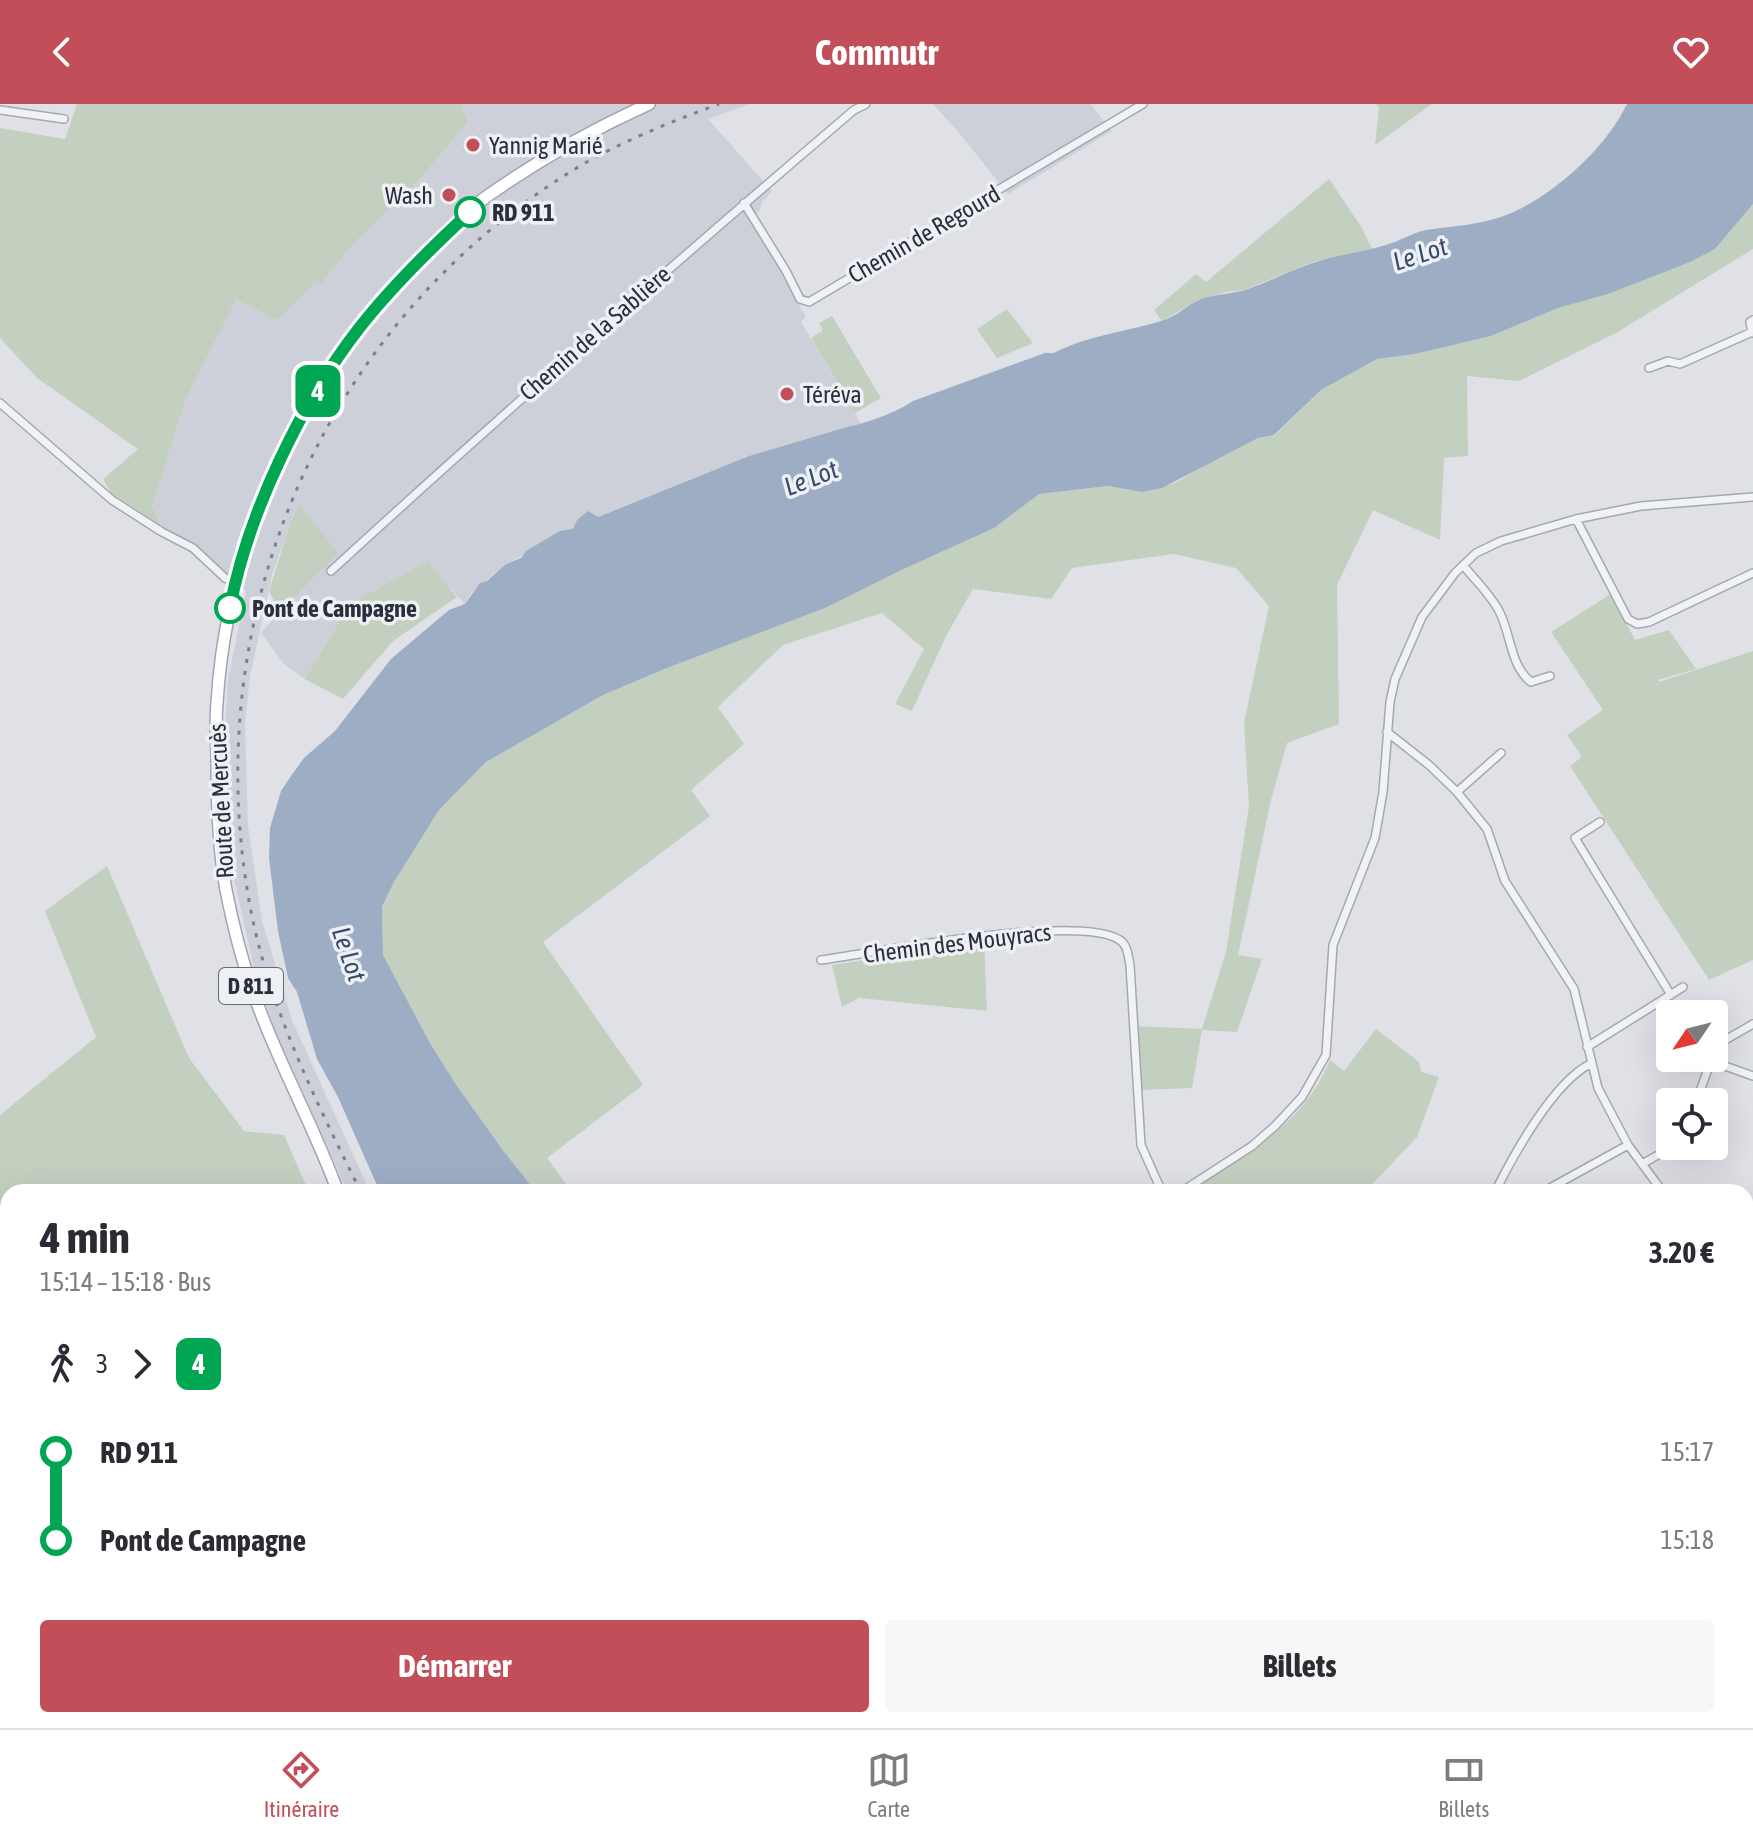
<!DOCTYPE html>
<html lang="fr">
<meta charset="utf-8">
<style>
:root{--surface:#fff;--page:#f7f7f7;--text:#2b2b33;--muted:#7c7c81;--line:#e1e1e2;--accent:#c14e59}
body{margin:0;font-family:"Asap Condensed",sans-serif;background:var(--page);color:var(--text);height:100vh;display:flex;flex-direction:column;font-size:30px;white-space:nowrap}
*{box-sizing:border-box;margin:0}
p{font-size:26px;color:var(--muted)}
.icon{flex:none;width:44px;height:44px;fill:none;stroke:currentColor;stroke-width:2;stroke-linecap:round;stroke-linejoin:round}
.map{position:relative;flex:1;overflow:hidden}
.side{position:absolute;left:0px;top:1080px;width:1754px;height:544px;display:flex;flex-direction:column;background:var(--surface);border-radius:24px 24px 0 0;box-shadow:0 8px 32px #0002}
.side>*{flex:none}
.badge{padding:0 16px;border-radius:12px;font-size:28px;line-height:52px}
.needle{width:52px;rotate:235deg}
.buttons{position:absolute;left:1656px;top:896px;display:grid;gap:16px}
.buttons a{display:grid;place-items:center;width:72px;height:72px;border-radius:8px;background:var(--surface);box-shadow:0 8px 32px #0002;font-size:40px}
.map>.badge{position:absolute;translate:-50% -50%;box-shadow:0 0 0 4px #fff}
.legs{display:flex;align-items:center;gap:12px;height:88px;padding:0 40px;font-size:26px}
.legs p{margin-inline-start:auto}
.summary{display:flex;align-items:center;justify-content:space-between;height:136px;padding:0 40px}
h1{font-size:44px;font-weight:700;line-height:60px}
.primary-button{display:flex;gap:16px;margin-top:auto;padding:16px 40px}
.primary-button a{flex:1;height:92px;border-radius:8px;background:var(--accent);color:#fff;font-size:32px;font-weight:700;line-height:92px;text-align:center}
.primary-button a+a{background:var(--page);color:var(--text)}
ul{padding:0 40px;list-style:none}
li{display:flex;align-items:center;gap:28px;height:88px;font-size:30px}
li i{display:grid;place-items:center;width:12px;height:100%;margin:0 10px;background:currentColor}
li i::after{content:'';width:20px;height:20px;margin:-10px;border:6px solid;border-radius:50%;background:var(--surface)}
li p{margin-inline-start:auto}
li:first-child i{background:linear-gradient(#0000 50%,currentColor 0)}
li:last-child i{background:linear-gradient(currentColor 50%,#0000 0)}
header{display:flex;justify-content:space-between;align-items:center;height:104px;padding:0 40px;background:var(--accent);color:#fff;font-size:36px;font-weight:700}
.menu{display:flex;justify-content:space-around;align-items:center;height:112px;border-top:2px solid var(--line);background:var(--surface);font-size:22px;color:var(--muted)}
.menu a{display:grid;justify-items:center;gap:4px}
.menu .current{color:var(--accent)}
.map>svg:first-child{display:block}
.built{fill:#cdd0d8}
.green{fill:#c3d0c0}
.water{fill:#9dadc4}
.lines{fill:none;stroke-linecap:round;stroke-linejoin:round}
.minor-casing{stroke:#a5a8b0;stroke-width:10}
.primary-casing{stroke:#9fa5b1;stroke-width:14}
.minor{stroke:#f1f2f5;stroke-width:7}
.primary{stroke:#fff;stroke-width:11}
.rail{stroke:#79808f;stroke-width:3;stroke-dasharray:4 8;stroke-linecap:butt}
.line-1-casing{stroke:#fff;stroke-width:18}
.line-1{stroke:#00a651;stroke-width:12}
.poi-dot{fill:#c14e59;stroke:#eef0f4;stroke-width:3}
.stop-1-dot{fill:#fff;stroke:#00a651;stroke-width:4}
.labels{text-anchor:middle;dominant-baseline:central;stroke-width:7;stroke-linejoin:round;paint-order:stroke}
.shield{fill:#eef0f4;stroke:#646973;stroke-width:2}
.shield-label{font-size:22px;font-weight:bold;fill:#292f3c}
.poi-label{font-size:24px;fill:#292f3c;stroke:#eef0f4;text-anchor:start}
.stop-label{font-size:24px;font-weight:bold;fill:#292f3c;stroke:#eef0f4;text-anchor:start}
.street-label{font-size:24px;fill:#292f3c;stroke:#eef0f4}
.water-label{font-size:26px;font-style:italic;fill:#374c6c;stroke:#eef0f4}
</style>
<header><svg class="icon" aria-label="back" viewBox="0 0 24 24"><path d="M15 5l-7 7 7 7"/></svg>Commutr<svg class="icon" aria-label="heart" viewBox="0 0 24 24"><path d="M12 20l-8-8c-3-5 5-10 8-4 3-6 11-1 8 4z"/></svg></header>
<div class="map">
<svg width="1753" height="1624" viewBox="0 0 1753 1624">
<rect width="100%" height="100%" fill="#dfe1e7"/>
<path class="built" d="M460,0H750L708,15L772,87L762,98L759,108L750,115L806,213L801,218L862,321L850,322L749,352L597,413L588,407L573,425L506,460L471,489L465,500L427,458L350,500L305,575L284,560L261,529L299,485L338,449L288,426L272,471L250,572L245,620L248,722L262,817L292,916L370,1088H348L276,929L255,869L232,766L227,719L225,623L228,576L246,487L161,421L152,402L186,295L236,194L316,178L321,180L353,140L420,75L468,18Z
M933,0H1090L1112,27L1008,90L960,30Z
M632,1616H733L736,1624H632Z"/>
<path class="green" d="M77,0H460L468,18L420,75L353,140L321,180L316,178L277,216L236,195L186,295L152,402L161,421L111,389L103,375L138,345L37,274L0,234V24L65,35Z
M1377,0H1432L1375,41L1379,4Z
M1329,75L1362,124L1372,145L1313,158L1244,186L1226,188L1196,197L1162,217L1154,206L1196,170L1206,178Z
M1753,100V145L1616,229L1519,277L1467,272L1468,352L1444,354L1440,436L1373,406L1337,481L1339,620L1287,639L1271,696L1238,851L1262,855L1237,928L1202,926L1192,984L1142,986L1136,922L1202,925L1226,848L1249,702L1244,619L1269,502L1236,464L1174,450L1072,464L1051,495L973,485L946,532L912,607L895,600L924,545L882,509L783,541L718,603L744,640L691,686L710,712L543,838L643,981L547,1054L572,1088H536L502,1045L455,979L430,939L383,851L382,804L394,778L439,706L486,658L603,591L667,564L825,504L1039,390L1108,382L1142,388L1175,379L1215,355L1258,334L1275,331L1321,286L1377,255L1415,250L1491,232L1558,204L1608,190L1715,145Z
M1007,205L1033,239L997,254L977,225Z
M832,212L881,294L855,309L811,234L823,226L819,219Z
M299,400L338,449L280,508L269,487L288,426Z
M428,457L457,493L393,537L343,595L305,575L350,500Z
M1611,490L1635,536L1669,526L1696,565L1658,576L1659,578L1753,547V856L1709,876L1570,662L1582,653L1567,631L1603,606L1551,528Z
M107,762L189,954L244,1027L284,1031L309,1088H8V1222L0,1225V1011L96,933L45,807Z
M984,838L987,907L859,894L842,903L832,861Z
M1376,925L1419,958L1421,968L1439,973L1417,1033L1365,1088H1195L1193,1084C1249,1048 1303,1021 1330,956L1344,967Z
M29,1616H389L360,1624H36Z
M1031,1616H1146L1137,1624H1040Z"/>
<path class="water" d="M1627,0H1753V100L1715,145L1690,158L1608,190L1558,204L1491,232L1415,250L1377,255L1321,286L1274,331L1258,334L1162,384L1142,388L1108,382L1039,390L994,424L899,467L825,504L667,564L603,591L486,658L439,706L394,778L382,803L383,851L430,939L455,979L502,1045L536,1088H380L338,993L317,955L297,888L288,874L278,827L269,754L270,724L281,687L291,672L304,654L335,627L391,555L449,506L465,500L480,479L487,477L506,460L521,454L526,447L560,427L573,425L577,416L588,407L598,413L749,352L850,322C863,321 903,305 913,297L1045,249H1054C1088,231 1127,228 1164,216C1176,212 1184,204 1195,198C1212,189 1231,191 1248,185C1269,178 1289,167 1310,160C1334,151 1361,149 1386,141C1400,137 1412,129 1426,126C1454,122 1482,121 1509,110C1554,91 1606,44 1627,0Z
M857,1616H1031L1040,1624H863Z"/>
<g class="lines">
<defs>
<path id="minor" d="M0,6L64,15
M744,99L786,167L800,195L809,198L1143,0
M1752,229L1750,218L1753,216
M1649,264L1668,257L1680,260L1752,228
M0,299L112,396L162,428L193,444L225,474L235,478
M1576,415L1628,515L1637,520L1649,518L1753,469
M1463,461C1475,476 1490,490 1499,507C1511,529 1510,562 1531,578L1550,572
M331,467C502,310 677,157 854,6L866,0
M1387,628L1429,661L1457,688L1487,725L1505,777L1574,885L1598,984L1628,1041L1663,1088
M1457,688L1501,649
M1600,718L1575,734L1671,891
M821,856C877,848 1075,810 1118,835C1128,840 1128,852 1130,861L1141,1041L1162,1088
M1587,943L1683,883
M1714,949L1720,939L1753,920
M1711,957L1753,972
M1696,998L1712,954
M1642,1060L1674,1042
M1181,1088L1252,1042L1275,1022L1302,993L1326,951L1333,841L1375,734L1383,688L1390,598L1395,575L1422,513L1455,469L1476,449L1501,437L1576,415L1641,402L1753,393
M1495,1088C1514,1050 1553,979 1590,960
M1547,1088L1550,1084L1628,1041
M1746,1109H1753
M1746,1153L1753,1154
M1746,1403L1753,1402
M1746,1488L1753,1486
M1746,1551L1753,1550
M760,1616L764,1624
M1535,1616L1540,1624
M1649,1616L1650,1624
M1733,1616L1734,1624
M674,1624V1616"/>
<path id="primary" d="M338,1088C315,1025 282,966 259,904C244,866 234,826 226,786C218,744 217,699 217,657C217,637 215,618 217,599C226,447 292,303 389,188C418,155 451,119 486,93C537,57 591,26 649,0
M605,1616L606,1624"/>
</defs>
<use href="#minor" class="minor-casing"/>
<use href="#primary" class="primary-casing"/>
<use href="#minor" class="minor"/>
<use href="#primary" class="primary"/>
<path class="rail" d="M361,1088C318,1002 273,911 253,817C191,519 322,214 585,59C628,35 673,17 719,0
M716,1616L719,1624"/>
</g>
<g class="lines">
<defs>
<path id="line-1" d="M230,504C247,411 302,297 360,223C393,181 431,144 470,108"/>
</defs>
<use href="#line-1" class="line-1-casing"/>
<use href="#line-1" class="line-1"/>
</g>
<g class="poi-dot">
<circle cx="473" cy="41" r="8"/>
<circle cx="449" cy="91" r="8"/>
<circle cx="787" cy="290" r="8"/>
</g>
<g class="stop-1-dot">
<circle cx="470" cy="108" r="14"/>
<circle cx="230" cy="504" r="14"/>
</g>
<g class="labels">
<rect class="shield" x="219" y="864" width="64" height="36" rx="6"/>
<g class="shield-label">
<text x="251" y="882">D 811</text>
</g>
<g class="poi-label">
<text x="489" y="41">Yannig Marié</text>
<text x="433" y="91" text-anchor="end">Wash</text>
<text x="803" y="290">Téréva</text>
</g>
<g class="stop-label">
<text x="492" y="108">RD 911</text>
<text x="252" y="504">Pont de Campagne</text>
</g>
<g class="street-label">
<text transform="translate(924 130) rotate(-30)">Chemin de Regourd</text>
<text transform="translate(595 229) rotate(-41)">Chemin de la Sablière</text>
<text transform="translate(221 697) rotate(-93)">Route de Mercuès</text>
<text transform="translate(957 839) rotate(-7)">Chemin des Mouyracs</text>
</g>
<g class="water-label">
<text transform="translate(1420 150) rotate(-18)">Le Lot</text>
<text transform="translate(811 374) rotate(-21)">Le Lot</text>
<text transform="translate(349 850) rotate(71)">Le Lot</text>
</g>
</g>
</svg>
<div class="buttons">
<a><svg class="needle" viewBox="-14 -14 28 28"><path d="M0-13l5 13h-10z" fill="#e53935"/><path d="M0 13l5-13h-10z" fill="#7c7c81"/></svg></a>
<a><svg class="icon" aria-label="locate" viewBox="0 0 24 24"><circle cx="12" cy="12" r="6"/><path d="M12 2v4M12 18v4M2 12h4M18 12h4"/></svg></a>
</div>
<b class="badge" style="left:318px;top:287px;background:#00a651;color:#fff">4</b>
<section class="side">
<div class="summary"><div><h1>4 min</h1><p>15:14 – 15:18 · Bus</p></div><b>3.20 €</b></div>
<div class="legs"><svg class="icon" aria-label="walk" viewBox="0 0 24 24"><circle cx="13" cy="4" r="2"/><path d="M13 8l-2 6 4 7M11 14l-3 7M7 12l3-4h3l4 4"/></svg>3<svg class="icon" aria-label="forward" viewBox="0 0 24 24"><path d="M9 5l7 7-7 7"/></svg><b class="badge" style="background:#00a651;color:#fff">4</b></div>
<ul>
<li><i style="color:#00a651"></i><b>RD 911</b><p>15:17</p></li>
<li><i style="color:#00a651"></i><b>Pont de Campagne</b><p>15:18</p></li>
</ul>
<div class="primary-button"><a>Démarrer</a><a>Billets</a></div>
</section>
</div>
<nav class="menu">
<a class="current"><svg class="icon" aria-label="directions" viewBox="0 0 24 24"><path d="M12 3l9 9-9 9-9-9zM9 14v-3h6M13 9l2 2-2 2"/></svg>Itinéraire</a>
<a><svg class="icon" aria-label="map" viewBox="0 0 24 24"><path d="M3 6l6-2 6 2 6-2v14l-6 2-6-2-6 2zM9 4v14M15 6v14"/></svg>Carte</a>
<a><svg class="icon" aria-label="tickets" viewBox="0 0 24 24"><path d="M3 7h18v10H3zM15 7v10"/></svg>Billets</a>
</nav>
